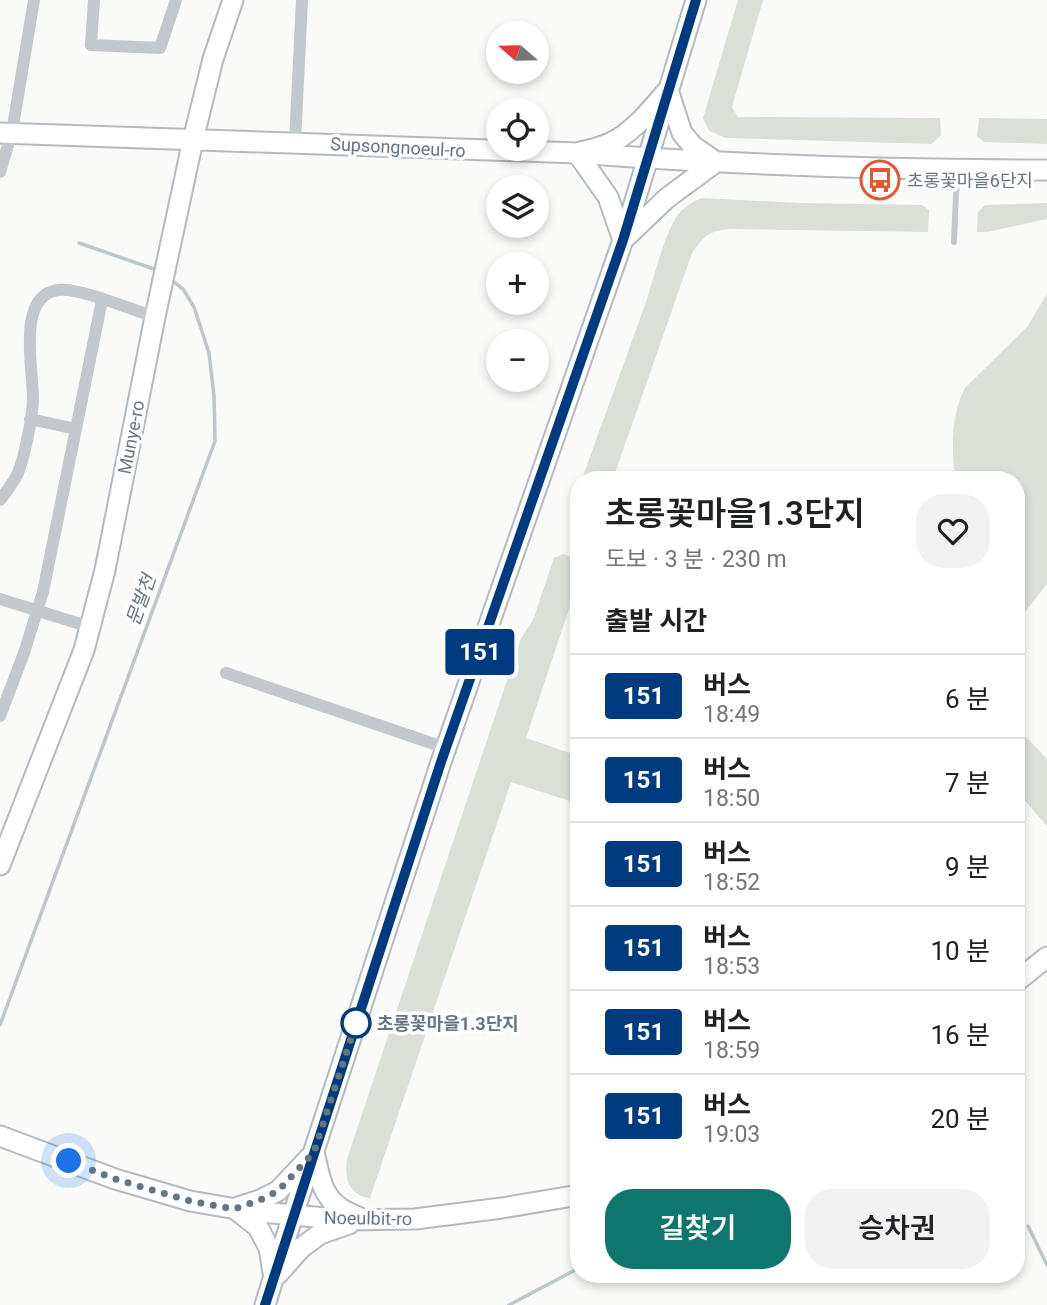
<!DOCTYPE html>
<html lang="ko">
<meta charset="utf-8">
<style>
:root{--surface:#fff;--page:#f2f2f2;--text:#202124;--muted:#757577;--line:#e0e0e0;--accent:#0f766e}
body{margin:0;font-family:Roboto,"Noto Sans KR",sans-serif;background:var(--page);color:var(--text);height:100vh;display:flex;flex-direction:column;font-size:26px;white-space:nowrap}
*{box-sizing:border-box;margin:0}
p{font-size:23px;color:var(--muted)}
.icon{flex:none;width:38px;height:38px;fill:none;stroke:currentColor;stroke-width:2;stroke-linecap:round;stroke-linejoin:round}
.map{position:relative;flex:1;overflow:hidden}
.side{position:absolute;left:570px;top:471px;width:455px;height:812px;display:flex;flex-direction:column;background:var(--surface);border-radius:28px;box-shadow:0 4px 10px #0003}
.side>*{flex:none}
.badge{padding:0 14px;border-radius:5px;font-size:24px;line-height:46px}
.needle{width:46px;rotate:290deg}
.tools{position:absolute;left:486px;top:21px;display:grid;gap:14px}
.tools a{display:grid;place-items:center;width:63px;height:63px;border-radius:50%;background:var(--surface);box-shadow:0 4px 10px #0003;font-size:35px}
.you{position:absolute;width:35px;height:35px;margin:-18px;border:5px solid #fff;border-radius:50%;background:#1a73e8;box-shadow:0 0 0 10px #1a73e833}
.map>.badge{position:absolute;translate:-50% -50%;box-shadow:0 0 0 4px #fff}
h2{padding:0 35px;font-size:26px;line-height:63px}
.round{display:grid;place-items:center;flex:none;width:74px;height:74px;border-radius:28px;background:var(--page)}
.summary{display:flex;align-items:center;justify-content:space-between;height:119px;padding:0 35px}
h1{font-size:33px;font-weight:600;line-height:52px}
.cta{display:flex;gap:14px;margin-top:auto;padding:14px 35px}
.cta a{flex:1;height:80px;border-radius:28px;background:var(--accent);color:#fff;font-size:28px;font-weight:600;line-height:80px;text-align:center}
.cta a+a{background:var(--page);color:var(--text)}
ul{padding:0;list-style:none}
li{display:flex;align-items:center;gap:21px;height:84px;padding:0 35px;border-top:2px solid var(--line)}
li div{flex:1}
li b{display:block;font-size:26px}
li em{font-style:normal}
li .badge{min-width:77px;font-weight:700;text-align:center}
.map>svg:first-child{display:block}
.green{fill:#dadfd7}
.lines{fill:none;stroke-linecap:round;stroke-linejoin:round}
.stream{stroke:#bbc7cb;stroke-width:3.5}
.secondary-casing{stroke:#b3babf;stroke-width:23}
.lane{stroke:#c3c8cc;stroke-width:6}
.street{stroke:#c3c8cc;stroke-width:12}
.secondary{stroke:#fff;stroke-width:19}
.line-casing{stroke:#fff;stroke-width:16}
.line{stroke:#003b80;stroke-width:10}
.walk{stroke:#657683;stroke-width:7;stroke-dasharray:0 12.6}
.stop-dot{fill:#fff;stroke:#003b80;stroke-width:3.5}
.labels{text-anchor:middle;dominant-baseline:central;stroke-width:7;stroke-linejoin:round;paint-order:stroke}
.street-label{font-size:18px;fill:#657683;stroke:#fff}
.poi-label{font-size:18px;fill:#657683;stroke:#fff;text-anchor:start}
.stop-label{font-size:18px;font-weight:bold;fill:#657683;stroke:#fff;text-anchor:start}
.water-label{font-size:19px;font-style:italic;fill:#60757c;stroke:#fff}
</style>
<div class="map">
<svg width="1047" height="1305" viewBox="0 0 1047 1305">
<rect width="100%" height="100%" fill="#fafaf8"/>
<path class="green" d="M738,0H763L732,107L738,117L940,118L941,135L932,144L726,138L709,131L703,118Z
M979,118L1047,119V144L984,142L977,136Z
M702,198L801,203L922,205L929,210L928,232L732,229C710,230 705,235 692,253L613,479H582C603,420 625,361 646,302C654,278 662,243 674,221C679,210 691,202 702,198Z
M1047,203V219L987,232H977L978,212L985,205Z
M1047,294V584L1017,622V480L955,479C952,448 950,417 965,388L1027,327Z
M563,554L579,559V579L526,738L579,756V804L511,782L370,1198C366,1197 361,1197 358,1194C346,1187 345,1172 347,1159L521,638L533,620L554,558Z
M1017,728L1047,759V826L1017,792Z"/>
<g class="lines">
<path class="stream" d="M79,243L157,270
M0,1025L215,441L214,396L209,353L194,307L183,289L169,278
M1017,1204L1021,1212
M1028,1226L1047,1265
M509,1305L579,1268"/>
<defs>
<path id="secondary" d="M668,90L682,133L693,146L716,162L667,198L623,240L608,197L577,153C588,150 600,148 610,143C633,133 651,109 668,90Z
M0,133L577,153C734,165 890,170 1047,170
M0,865L84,650L105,570L155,317L193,140L213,59L233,0
M1017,981L1047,957
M0,1136L115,1179L190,1201L242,1210L293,1215L347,1220L415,1219L502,1208L579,1195
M314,1152C319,1172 321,1195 339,1207C345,1212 353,1214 360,1218
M238,1207L260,1200L278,1191L309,1158
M235,1209L258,1227L269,1248L273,1273
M278,1274L301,1248L320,1234L349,1224
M265,1305L293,1215L441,762L623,240L696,0"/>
</defs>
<use href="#secondary" class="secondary-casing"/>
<path class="lane" d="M954,242L957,171"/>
<path class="street" d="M94,0L91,45L160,48L176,0
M295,142L302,0
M0,172L12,132L34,0
M30,419L76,429
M0,500C7,491 13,483 18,473C25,455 32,419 33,400C34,372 15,296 58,290C79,287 132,310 155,317
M0,599L90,627
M226,673L446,748
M0,716L24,653L43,592L102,300"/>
<use href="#secondary" class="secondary"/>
</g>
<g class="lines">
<defs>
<path id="line" d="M265,1305L441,762L623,240L696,0"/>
</defs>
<use href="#line" class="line-casing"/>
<use href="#line" class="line"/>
<path class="walk" d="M69,1161L115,1179L190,1201L234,1209L260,1200L278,1191L314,1152L356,1023"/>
</g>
<defs>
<symbol id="bus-ring" viewBox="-11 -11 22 22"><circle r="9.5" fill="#fff" stroke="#e4572e" stroke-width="1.5"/><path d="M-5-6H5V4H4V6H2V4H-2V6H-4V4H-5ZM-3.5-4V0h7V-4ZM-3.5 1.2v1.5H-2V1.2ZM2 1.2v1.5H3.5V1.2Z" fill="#e4572e"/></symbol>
</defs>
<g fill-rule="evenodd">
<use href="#bus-ring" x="858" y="158" width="44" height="44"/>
</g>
<circle class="stop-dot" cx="356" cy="1023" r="14"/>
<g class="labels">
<g class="street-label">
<text transform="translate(398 147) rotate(3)">Supsongnoeul-ro</text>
<text transform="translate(131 437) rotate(-79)">Munye-ro</text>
<text transform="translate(368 1218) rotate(1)">Noeulbit-ro</text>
</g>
<g class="poi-label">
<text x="907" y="180">초롱꽃마을6단지</text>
</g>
<g class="stop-label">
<text x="377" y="1023">초롱꽃마을1.3단지</text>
</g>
<g class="water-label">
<text transform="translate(141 600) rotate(-70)">문발천</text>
</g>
</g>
</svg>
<div class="tools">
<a><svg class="needle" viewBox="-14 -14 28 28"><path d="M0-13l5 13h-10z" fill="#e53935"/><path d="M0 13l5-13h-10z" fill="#757577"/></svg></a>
<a><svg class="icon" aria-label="locate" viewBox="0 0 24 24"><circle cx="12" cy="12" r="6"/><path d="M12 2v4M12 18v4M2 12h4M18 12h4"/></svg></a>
<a><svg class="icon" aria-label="layers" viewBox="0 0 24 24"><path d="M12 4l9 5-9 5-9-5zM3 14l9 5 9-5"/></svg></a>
<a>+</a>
<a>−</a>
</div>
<div class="you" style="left:69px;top:1161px"></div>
<b class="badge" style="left:480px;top:652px;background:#003b80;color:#fff">151</b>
<section class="side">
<div class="summary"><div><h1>초롱꽃마을1.3단지</h1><p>도보 · 3 분 · 230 m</p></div><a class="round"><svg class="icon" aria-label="heart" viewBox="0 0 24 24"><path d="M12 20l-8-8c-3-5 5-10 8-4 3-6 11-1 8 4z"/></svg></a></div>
<h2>출발 시간</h2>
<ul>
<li><span class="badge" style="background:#003b80;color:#fff">151</span><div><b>버스</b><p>18:49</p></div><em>6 분</em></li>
<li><span class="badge" style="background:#003b80;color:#fff">151</span><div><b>버스</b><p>18:50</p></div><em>7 분</em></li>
<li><span class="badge" style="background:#003b80;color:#fff">151</span><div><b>버스</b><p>18:52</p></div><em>9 분</em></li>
<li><span class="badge" style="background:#003b80;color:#fff">151</span><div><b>버스</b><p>18:53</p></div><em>10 분</em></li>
<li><span class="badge" style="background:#003b80;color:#fff">151</span><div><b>버스</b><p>18:59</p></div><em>16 분</em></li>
<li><span class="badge" style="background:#003b80;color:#fff">151</span><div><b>버스</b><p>19:03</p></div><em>20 분</em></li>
</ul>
<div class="cta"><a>길찾기</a><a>승차권</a></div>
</section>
</div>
